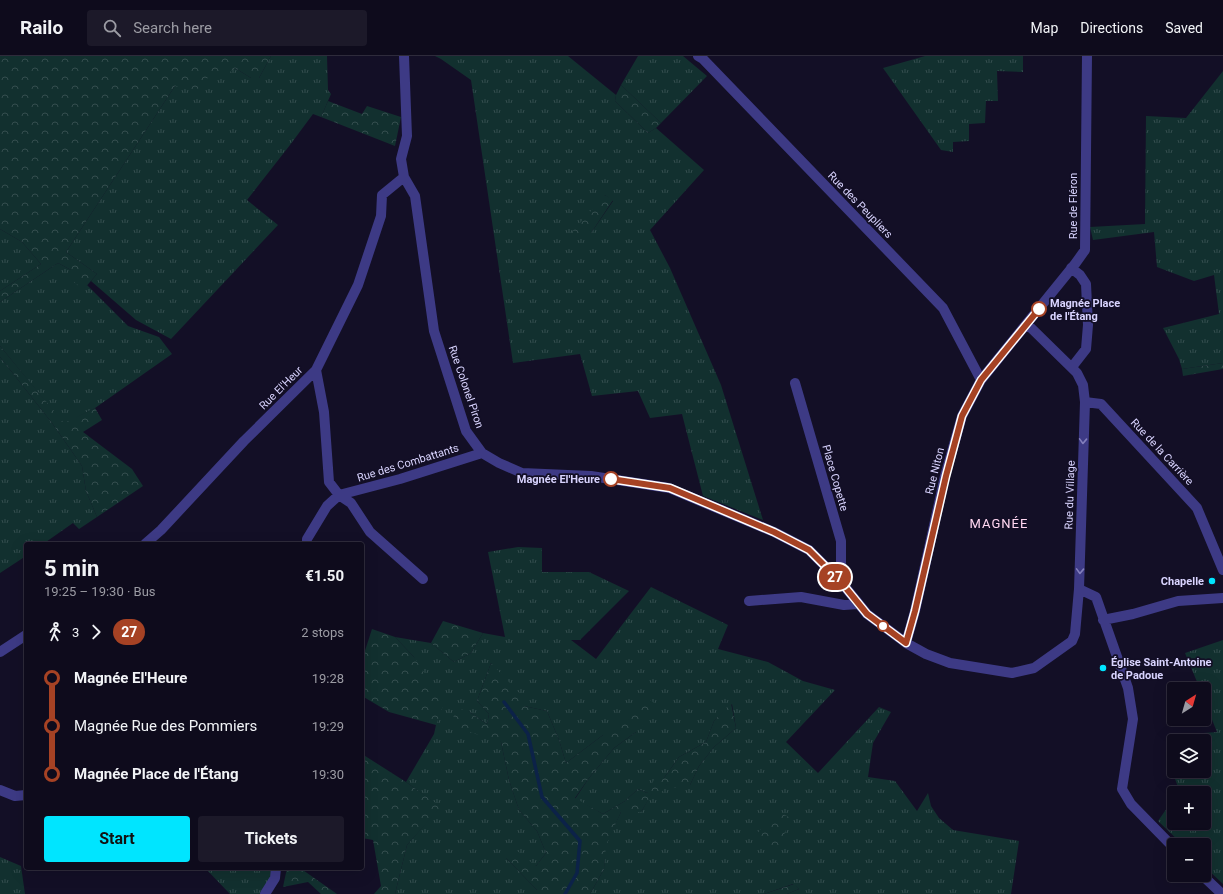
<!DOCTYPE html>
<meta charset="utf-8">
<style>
:root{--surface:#0e0b1c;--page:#1c1929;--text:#f1f3f6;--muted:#9b9ba3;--line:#2e2b3b;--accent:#00e5ff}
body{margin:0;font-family:Roboto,sans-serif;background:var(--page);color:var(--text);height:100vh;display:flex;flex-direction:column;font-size:15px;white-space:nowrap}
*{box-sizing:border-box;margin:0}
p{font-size:13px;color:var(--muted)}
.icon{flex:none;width:22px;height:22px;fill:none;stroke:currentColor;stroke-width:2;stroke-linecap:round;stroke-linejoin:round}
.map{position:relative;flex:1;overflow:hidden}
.details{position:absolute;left:24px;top:486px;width:340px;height:328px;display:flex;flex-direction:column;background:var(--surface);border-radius:4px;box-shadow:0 4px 16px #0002,0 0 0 1px var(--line)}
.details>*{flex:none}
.badge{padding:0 8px;border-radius:13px;font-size:14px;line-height:26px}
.needle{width:26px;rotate:37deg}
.buttons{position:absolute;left:1167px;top:626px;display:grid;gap:8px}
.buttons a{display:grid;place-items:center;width:44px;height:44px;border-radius:4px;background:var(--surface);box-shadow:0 4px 16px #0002,0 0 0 1px var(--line);font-size:20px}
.map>.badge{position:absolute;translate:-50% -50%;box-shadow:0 0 0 2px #fff}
.legs{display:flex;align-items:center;gap:6px;height:44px;padding:0 20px;font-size:13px}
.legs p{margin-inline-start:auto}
.head{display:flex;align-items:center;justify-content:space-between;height:68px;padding:0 20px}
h1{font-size:22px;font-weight:700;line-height:30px}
.button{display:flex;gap:8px;margin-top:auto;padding:8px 20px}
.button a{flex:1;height:46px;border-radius:4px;background:var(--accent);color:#111;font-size:16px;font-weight:700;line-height:46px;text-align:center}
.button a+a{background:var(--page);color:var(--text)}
ul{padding:0 20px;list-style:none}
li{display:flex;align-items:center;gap:14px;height:48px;font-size:15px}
li i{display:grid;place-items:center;width:6px;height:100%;margin:0 5px;background:currentColor}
li i::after{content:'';width:10px;height:10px;margin:-5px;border:3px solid;border-radius:50%;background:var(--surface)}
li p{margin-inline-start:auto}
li:first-child i{background:linear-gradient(#0000 50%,currentColor 0)}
li:last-child i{background:linear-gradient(currentColor 50%,#0000 0)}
header{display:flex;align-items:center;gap:24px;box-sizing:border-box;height:56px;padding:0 20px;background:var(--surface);border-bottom:1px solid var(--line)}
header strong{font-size:19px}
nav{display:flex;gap:22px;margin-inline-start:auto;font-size:14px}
.search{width:280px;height:36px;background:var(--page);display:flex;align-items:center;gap:10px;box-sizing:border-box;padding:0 14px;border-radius:4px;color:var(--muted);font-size:15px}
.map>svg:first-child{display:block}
.grass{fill:url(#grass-tufts);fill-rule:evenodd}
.forest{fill:url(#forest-crowns)}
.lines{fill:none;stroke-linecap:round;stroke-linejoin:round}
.stream{stroke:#0c2248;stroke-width:3.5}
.minor{stroke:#3d3a85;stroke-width:10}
.oneway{stroke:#837fbc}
.line-1-casing{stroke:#fff;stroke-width:9}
.line-1{stroke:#a64224;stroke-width:6}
.stop-1-dot{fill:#fff;stroke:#a64224;stroke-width:2}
.poi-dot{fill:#00e5ff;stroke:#130f26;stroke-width:1.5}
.labels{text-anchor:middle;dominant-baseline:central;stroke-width:3.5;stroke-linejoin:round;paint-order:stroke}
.street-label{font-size:11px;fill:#d9d4ff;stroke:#130f26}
.stop-label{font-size:11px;font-weight:bold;fill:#d9d4ff;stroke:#130f26;text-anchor:start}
.poi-label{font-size:11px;font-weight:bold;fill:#d9d4ff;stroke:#130f26;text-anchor:end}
.quarter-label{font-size:13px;letter-spacing:1px;fill:#ffd6f0;stroke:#130f26}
</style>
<header>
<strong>Railo</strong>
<div class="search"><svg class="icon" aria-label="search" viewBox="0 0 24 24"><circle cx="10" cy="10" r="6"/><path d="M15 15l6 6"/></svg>Search here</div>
<nav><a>Map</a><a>Directions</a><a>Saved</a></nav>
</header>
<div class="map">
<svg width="1223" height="838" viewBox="0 0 1223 838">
<defs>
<pattern id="grass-tufts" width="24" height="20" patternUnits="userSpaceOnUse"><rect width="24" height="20" fill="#12302f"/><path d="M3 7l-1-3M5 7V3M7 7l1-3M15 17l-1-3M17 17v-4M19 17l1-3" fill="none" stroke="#344d4e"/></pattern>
<pattern id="forest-crowns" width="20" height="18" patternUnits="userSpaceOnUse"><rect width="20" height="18" fill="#12302f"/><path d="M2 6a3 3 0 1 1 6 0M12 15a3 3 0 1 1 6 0" fill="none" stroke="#344d4e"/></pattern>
</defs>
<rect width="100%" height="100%" fill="#130f26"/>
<path class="grass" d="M271,0H327L328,34L331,38L321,61L313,58L290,89L247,144L278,169L171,283L136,264L91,225L97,218L66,196L175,30L214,14L235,12L251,22H259Z
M435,0H568L616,39L615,45L648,77L656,72L704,114L650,174L670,212L721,329L763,464L703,440L682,358L650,362L638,335L592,340L580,298L513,307L471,24L441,3ZM605,139L613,145L591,177Z
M638,0H683L707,20L661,67L621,29Z
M925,0H1023V16L997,15L998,45H986L985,67L969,68V85L953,86V96L941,94L883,12Z
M1223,15V307L1182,313L1179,303L1163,272L1219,258L1214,219L1194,225L1157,211L1154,176L1093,184L1090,171L1145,168L1146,60L1186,62Z
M0,173L22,186L41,208L0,235Z
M58,207L71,214L83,233L87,229L128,270L159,281L172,298L95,352L64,368L0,290V246Z
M0,301L52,367L82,410L86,435L97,461L79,473L73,467L43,488H26V500L0,517Z
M518,491L542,492V516H589L629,535L580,584H571L596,603L651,531L728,569L718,593L768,606L803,625L835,634L786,686L818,717L879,651L891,656L873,687L868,721L895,725L917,755L928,737L931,750L939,762L953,774L1019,785L1011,838H787L799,833L793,828L764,838H590L604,813L605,789L621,756H641L652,737L667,728L690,729L699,710L714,691L736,672L732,648L714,665L706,686L679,701L664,722L647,737L638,733L625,745L603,758L575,743L589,722L614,692L636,676L603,679L566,707L559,684L547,655L524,650L491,607L477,645L489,658L487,668L468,655L501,686L509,724L519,754L537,775L546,797L536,810L506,802L537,834V838H395L407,789L440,751L406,726L434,678L436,669L414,601L395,581L431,587L454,606L471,597L483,577L505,581L488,496Z
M1223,584V828L1204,810V789H1183L1158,765L1174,742V767H1204V737H1178L1179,734L1170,709L1168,691L1174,688V715H1204V685H1179L1190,678L1217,676L1204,644V633H1200L1185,597Z
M0,801L21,810L25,838H0Z
M205,812H273L272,823L260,838H230Z"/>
<path class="forest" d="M0,0H271L259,22H251L235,12L226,19L214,15L195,36L175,30L66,196L97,218L83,234L70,222L71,214L58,207L0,246V235L41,208L22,186L0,173Z
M621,29L661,67L656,72L648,77L615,45L616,39Z
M328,45L362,58L367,50L401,61L395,90L321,61Z
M605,139L613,144L591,177L573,181L572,176Z
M0,290L64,367L95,352L102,364L83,376L132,413L143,430L97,461L86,435L82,410L52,367L0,301Z
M1223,307V313L1183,320L1182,313Z
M443,565L483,577L471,597L454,606L431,587Z
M372,573L395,581L414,601L444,647L436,669L389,656L362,640V604Z
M491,607L524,642V650L547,655L559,684L566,707L603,679L645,640L659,651L636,676L614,692L589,722L575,742L603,758L625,745L638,733L647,737L655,722H664L679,701L706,686L714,665L731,647L736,672L714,691L699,710L690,729L675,732L667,728L660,739L652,738L641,756H621L606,789L604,813L590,838H537V834L506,802L515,793L536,810L546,797L537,775L519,754L509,724L501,686L451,670L456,652L468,655L487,668L489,658L477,645Z
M362,698L406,726L441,751L407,789L395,838H374L381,830L373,784L362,782Z
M777,754L790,762L781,788L767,793L754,781Z
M287,812H300L337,838H321L308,826L283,831Z
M794,828L799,833L787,838H764Z"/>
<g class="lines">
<path class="stream" d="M504,646L528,678L542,741L580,785L577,817L565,838"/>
<path class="minor" d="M404,0L407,80L401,103L404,121L415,140L434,275L466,375L482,397L499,407L522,417L591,420L669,432L774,476L809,494L841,526L867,558L906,587L926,598L950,607L1012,617L1034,612L1072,585L1075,578L1079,533L1085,346L1083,329L1077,317L1027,268
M698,0L703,3L943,252L981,324
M1071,212L1080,219L1086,228L1088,269L1086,293L1072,311
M316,314L324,356L329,426L339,439L351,447L370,476L423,523
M795,327L841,485V526
M1085,346L1101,348L1197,452L1223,514
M145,488L161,474L244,385L316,314L358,229L381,160L382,139L404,121
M307,488V483L327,450L339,439L400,423L482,397
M1079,533L1096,541L1128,632L1133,663L1122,733L1131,748L1174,792
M749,545L801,541L844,549L858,548
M1103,564L1133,558L1178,545L1223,542
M906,587L915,555L945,420L962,360L981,324L1075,208L1085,194L1087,0
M0,596L26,579
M0,734L15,740L26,739
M1202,819L1222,838
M265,838L275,822L276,812"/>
</g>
<defs><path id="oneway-chevron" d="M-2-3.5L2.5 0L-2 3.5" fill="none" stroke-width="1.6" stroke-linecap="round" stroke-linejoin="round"/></defs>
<g class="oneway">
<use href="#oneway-chevron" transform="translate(1083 385) rotate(92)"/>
<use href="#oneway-chevron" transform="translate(1080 515) rotate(92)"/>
</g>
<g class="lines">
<defs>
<path id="line-1" d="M611,423L670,432L774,476L809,494L841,526L867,558L906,587L915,555L946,420L962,360L981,324L1039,253"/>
</defs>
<use href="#line-1" class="line-1-casing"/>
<use href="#line-1" class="line-1"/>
</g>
<g class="stop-1-dot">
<circle cx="1039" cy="253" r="7"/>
<circle cx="611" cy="423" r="7"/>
<circle cx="883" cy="570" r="5"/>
</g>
<g class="poi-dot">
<circle cx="1212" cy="525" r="4"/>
<circle cx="1103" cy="612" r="4"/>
</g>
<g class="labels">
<g class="street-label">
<text transform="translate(860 149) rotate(46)">Rue des Peupliers</text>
<text transform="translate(1073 150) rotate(-90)">Rue de Fléron</text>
<text transform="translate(466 331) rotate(71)">Rue Colonel Piron</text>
<text transform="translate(281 332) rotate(-45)">Rue El'Heur</text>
<text transform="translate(1162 396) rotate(47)">Rue de la Carrière</text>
<text transform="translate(408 407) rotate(-17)">Rue des Combattants</text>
<text transform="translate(935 415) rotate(-76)">Rue Niton</text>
<text transform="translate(835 422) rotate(74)">Place Copette</text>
<text transform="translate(1070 439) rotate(-88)">Rue du Village</text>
</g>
<g class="stop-label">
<text x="1050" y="247">Magnée Place<tspan x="1050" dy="13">de l'Étang</tspan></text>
<text x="600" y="423" text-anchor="end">Magnée El'Heure</text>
</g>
<g class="poi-label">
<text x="1204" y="525">Chapelle</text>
<text x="1111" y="606" text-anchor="start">Église Saint-Antoine<tspan x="1111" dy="13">de Padoue</tspan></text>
</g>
<g class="quarter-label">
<text x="999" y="467">MAGNÉE</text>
</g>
</g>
</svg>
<div class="buttons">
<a><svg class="needle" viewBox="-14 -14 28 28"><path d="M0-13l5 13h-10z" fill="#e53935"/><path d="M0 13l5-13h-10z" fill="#9b9ba3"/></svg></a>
<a><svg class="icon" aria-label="layers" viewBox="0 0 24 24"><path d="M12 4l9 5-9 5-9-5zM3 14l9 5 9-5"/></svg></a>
<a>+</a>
<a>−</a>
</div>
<b class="badge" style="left:835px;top:521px;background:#a64224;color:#fff">27</b>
<section class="details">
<div class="head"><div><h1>5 min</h1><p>19:25 – 19:30 · Bus</p></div><b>€1.50</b></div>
<div class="legs"><svg class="icon" aria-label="walk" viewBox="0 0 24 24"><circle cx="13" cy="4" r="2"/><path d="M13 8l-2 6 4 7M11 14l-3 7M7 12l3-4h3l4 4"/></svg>3<svg class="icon" aria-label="forward" viewBox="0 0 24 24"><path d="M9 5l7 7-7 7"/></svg><b class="badge" style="background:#a64224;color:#fff">27</b><p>2 stops</p></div>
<ul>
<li><i style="color:#a64224"></i><b>Magnée El'Heure</b><p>19:28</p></li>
<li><i style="color:#a64224"></i><span>Magnée Rue des Pommiers</span><p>19:29</p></li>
<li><i style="color:#a64224"></i><b>Magnée Place de l'Étang</b><p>19:30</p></li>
</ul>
<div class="button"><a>Start</a><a>Tickets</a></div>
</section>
</div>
